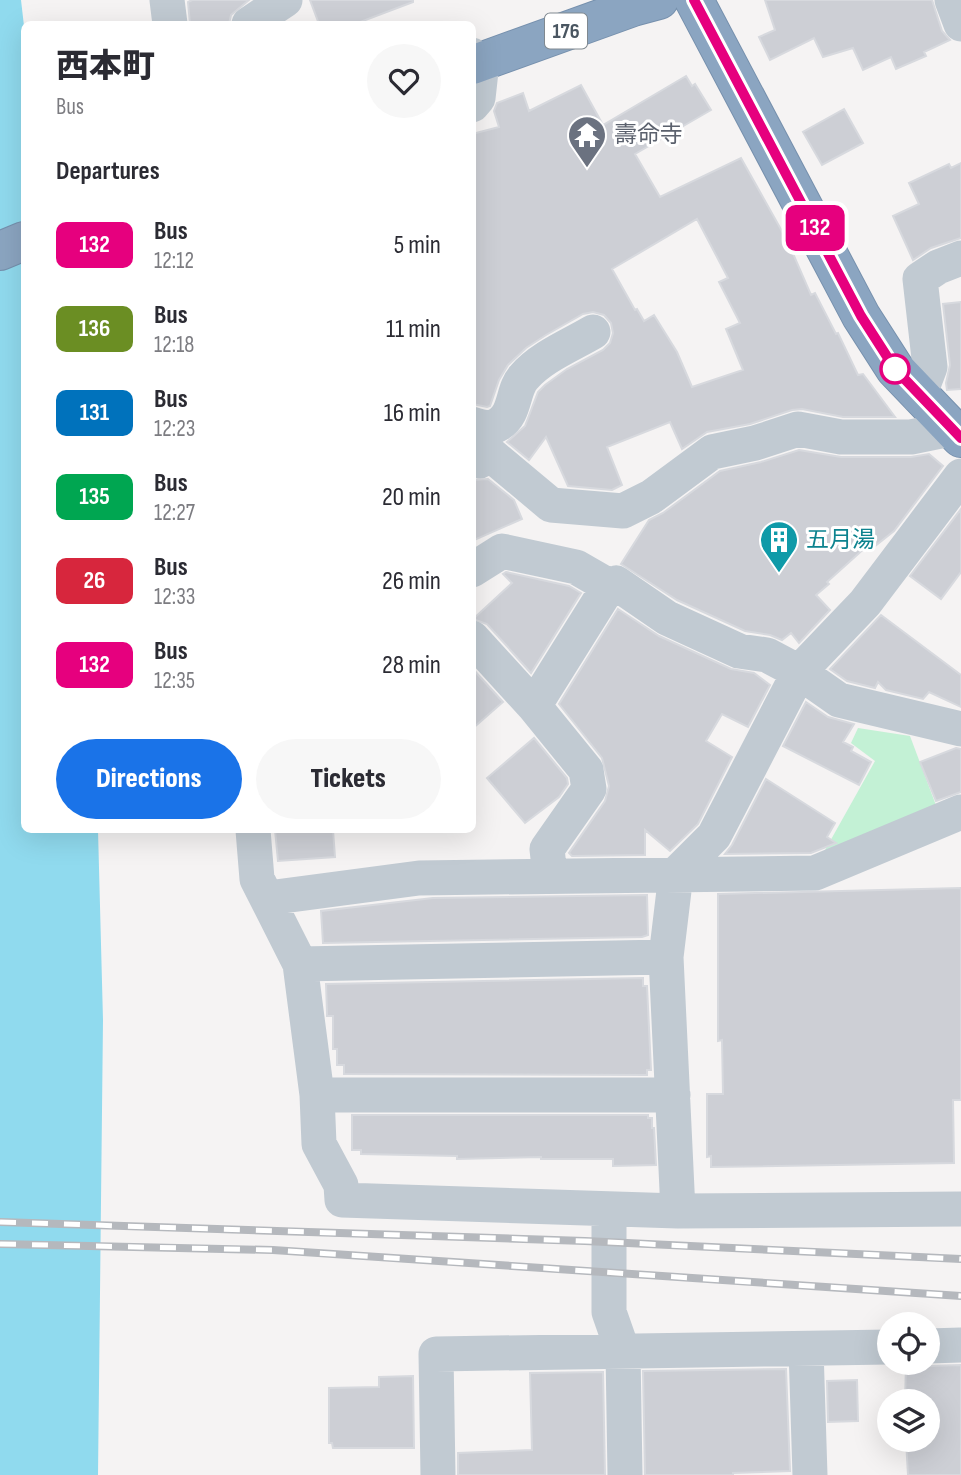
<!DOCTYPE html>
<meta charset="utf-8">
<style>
:root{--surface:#fff;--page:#f7f7f7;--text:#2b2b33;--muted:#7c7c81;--accent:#1a73e8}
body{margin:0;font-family:"Sofia Sans Condensed","Noto Sans JP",sans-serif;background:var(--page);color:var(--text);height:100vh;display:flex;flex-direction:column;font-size:26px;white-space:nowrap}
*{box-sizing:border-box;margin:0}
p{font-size:23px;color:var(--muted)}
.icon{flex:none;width:38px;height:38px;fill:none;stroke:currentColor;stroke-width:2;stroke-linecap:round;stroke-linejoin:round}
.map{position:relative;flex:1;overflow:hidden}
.panel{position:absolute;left:21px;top:21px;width:455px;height:812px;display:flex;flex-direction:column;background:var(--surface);border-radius:10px;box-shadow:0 7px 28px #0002}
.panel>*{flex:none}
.badge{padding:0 14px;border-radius:10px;font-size:24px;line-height:46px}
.controls{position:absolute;left:877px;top:1312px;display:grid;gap:14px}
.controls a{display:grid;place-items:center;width:63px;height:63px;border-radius:50%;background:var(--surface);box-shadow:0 7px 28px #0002;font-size:35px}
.map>.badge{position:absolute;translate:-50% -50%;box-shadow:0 0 0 4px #fff}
h2{padding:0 35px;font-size:26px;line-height:63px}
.round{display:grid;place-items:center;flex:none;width:74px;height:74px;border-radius:37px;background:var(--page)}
.overview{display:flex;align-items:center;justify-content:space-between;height:119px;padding:0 35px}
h1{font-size:33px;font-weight:800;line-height:52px}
.action{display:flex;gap:14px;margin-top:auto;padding:14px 35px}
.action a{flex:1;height:80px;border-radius:42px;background:var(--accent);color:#fff;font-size:28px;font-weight:800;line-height:80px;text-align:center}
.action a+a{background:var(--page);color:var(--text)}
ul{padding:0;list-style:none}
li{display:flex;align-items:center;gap:21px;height:84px;padding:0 35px}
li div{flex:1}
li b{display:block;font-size:26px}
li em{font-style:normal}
li .badge{min-width:77px;font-weight:700;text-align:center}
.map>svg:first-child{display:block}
.green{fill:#c3f1d5}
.water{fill:#90daee}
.building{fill:#cdcfd5;stroke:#d7d9de;stroke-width:2;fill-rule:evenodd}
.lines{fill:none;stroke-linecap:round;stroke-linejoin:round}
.highway-casing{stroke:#7690ad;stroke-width:40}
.minor{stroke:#c1cad2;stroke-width:35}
.highway{stroke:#8ba5c1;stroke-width:38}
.rail-casing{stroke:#b5b8bd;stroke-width:8}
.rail{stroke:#fff;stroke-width:5;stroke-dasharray:16;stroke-linecap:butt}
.line-casing{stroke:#fff;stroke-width:16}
.line{stroke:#e6007e;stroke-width:10}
.stop-dot{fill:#fff;stroke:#e6007e;stroke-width:3.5}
.labels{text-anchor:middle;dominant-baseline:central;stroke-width:6;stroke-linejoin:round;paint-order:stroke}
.shield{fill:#fff;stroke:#808990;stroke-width:2}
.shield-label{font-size:21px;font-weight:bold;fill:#4a5661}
.worship-label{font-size:23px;fill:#5b616d;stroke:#fff;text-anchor:start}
.culture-label{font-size:23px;fill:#0d838f;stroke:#fff;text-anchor:start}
</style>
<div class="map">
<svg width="961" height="1475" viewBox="0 0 961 1475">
<rect width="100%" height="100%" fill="#f5f3f3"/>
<path class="green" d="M858,728L910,736L937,808L824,852L875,761L851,743Z"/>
<path class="water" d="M0,0H21L24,26V830H98L103,1020L98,1475H0Z"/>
<path class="building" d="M192,0H249L231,15L229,24H190L188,2Z
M310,0H413V2L355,24H319Z
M765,0H932L942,31L950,40L924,52L926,56L896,69L891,57L863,70L853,48L823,57L814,38L770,60L759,37L775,30Z
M686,76L692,86L695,84L711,110L635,154L660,197L741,158L788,242L811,295L815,293L836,334L838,333L858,375L863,374L895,417H843L802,409L792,410L750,424L707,432L682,449L670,422L607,447L622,485L612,490L568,486L546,437L529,460L507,442L525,426L538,392L545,385L567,369L603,350L610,343L613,333L611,323L604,315L593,312L583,314L546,335L526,348L508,365L499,380L490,406L487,407L472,404V134L499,127L494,111L497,103L523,93L529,111L581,85L603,125ZM697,219L728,278L719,282L740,323L726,329L743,370L692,387L677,352L654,315L644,321L637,309L635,310L612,269Z
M844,109L863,143L822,165L803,132Z
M961,163V238L931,248L913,260L893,216L919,204L909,183L949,164L951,168Z
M961,302V389L947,390L946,383L950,365L943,304Z
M799,450L841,457H911L929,454L943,466L894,531L870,550L867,546L827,582L829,584L816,595L830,610L799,643L791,633L782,640L770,635L745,631L677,600L621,564L649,520L663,513L720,471L761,462Z
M488,479L514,500L522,519L472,541V480Z
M961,509V572L941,599L910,576Z
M506,572L569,586L581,593L531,673L487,624L473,619L512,583L503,574Z
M618,609L659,636L731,669L754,673L770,685L748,727L722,714L706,741L732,757L698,824L670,851L645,830V855L572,856L569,853L605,801L609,786L602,758L559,704Z
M881,615L961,675V707L929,692L923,699L886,690L878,682L875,688L847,681L830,669Z
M472,668L503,702L472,729Z
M806,702L828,717L854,724L843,742L853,747L851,751L871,762L859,785L783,746Z
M534,738L567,778L568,784L559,797L525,823L487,778Z
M956,748L961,749V792L936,801L920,762Z
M766,779L835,823L827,837L836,843L811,853L725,854L732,845Z
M275,830H333L335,857L278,861Z
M961,888V1100H953L954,1163L711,1167V1156L707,1157V1094H723L722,1040L718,1041V894Z
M647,895L648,935L642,937L323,943L321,911L433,898Z
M643,978V986H647L651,1070H647V1075L344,1074V1065H337V1049H333V1016H327V1012L326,984Z
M352,1115H648V1118H652V1128H654L656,1165L613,1166V1159H541V1157L457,1159V1156L361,1154V1150H352Z
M906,1363L929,1366L961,1365V1475H908L906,1440H928V1402H905Z
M786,1369L790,1471L733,1473V1475H645L643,1371Z
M603,1372L605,1475H458V1453L532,1450L530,1373Z
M413,1376L414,1448H333L332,1443H329V1388L379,1387V1377Z
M857,1380L858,1421L828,1422L827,1381Z"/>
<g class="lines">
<defs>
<path id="highway" d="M694,0L861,316L895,369L961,438
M472,65L633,7L659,0
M0,251L24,241"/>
</defs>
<use href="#highway" class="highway-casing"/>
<path class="minor" d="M167,0L170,24
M952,0L961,24
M249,24L285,0
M472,55L482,62L478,98L472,105
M919,396L930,367L920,279L938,267L961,258
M472,424C481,427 490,430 499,424C516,414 512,390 524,377C541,357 571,345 593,332
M472,459L480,461L490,454L551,505L623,511L651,497L712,452L755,443L798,429L841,437H911L950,429
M472,570L502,551L576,567L609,586L616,583L667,618L739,651L767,655L799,672L839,700L961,729
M472,638L534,706L586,770L589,789L547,849L550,876
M534,706L609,586
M253,830L257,879L300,964L317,1095L319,1144L341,1185L342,1200L678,1211L961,1209
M268,898L419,878L815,873L961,812
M300,964L666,957
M317,1095H673
M609,1209V1312L623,1352L625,1475
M678,1211L666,957L676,874L714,836L799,672L865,603L961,476
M928,1346L961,1345
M806,1349L810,1475
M438,1475L436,1354L889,1347"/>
<use href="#highway" class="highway"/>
<defs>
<path id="rail" d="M0,1222L585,1241L961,1259
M0,1244L273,1250L961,1296"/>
</defs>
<use href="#rail" class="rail-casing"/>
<use href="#rail" class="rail"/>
</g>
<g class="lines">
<defs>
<path id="line" d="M694,0L861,316L895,369L961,438"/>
</defs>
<use href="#line" class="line-casing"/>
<use href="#line" class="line"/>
</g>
<defs>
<symbol id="temple-pin" viewBox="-11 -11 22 30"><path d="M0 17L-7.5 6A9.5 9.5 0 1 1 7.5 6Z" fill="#6b7280" stroke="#fff"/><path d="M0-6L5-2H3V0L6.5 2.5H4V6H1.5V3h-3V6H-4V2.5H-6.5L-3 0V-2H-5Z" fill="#fff"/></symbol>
<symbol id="building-pin" viewBox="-11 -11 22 30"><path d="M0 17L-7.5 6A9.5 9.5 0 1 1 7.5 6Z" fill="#0f9aa8" stroke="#fff"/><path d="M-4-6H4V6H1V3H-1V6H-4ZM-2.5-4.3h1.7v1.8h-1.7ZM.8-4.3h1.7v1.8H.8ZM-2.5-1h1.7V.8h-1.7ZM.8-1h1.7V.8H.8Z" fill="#fff"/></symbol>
</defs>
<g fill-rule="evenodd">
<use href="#temple-pin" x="565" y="113" width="44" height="60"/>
<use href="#building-pin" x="757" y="518" width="44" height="60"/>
</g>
<circle class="stop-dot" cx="895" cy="369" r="14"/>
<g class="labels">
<rect class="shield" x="545" y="13.5" width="42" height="35" rx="5"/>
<g class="shield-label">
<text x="566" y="31">176</text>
</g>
<g class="worship-label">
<text x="614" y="135">壽命寺</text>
</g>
<g class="culture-label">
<text x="806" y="540">五月湯</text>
</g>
</g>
</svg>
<div class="controls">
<a><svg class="icon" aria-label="locate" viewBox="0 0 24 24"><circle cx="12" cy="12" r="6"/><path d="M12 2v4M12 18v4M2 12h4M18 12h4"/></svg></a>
<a><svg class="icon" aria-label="layers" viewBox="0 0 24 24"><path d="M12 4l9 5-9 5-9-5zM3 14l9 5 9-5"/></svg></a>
</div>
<b class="badge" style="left:815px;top:228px;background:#e6007e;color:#fff">132</b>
<section class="panel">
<div class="overview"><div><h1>西本町</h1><p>Bus</p></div><a class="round"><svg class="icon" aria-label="heart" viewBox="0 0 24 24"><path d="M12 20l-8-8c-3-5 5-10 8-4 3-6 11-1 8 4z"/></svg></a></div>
<h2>Departures</h2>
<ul>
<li><span class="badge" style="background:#e6007e;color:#fff">132</span><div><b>Bus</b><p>12:12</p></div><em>5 min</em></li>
<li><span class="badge" style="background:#6b8e23;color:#fff">136</span><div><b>Bus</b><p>12:18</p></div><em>11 min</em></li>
<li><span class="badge" style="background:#0072bc;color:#fff">131</span><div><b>Bus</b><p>12:23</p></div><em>16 min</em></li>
<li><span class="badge" style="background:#00a651;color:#fff">135</span><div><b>Bus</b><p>12:27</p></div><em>20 min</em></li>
<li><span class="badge" style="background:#d7263d;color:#fff">26</span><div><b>Bus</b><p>12:33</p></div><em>26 min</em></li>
<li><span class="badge" style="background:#e6007e;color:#fff">132</span><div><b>Bus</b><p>12:35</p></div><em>28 min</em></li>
</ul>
<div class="action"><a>Directions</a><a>Tickets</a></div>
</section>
</div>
